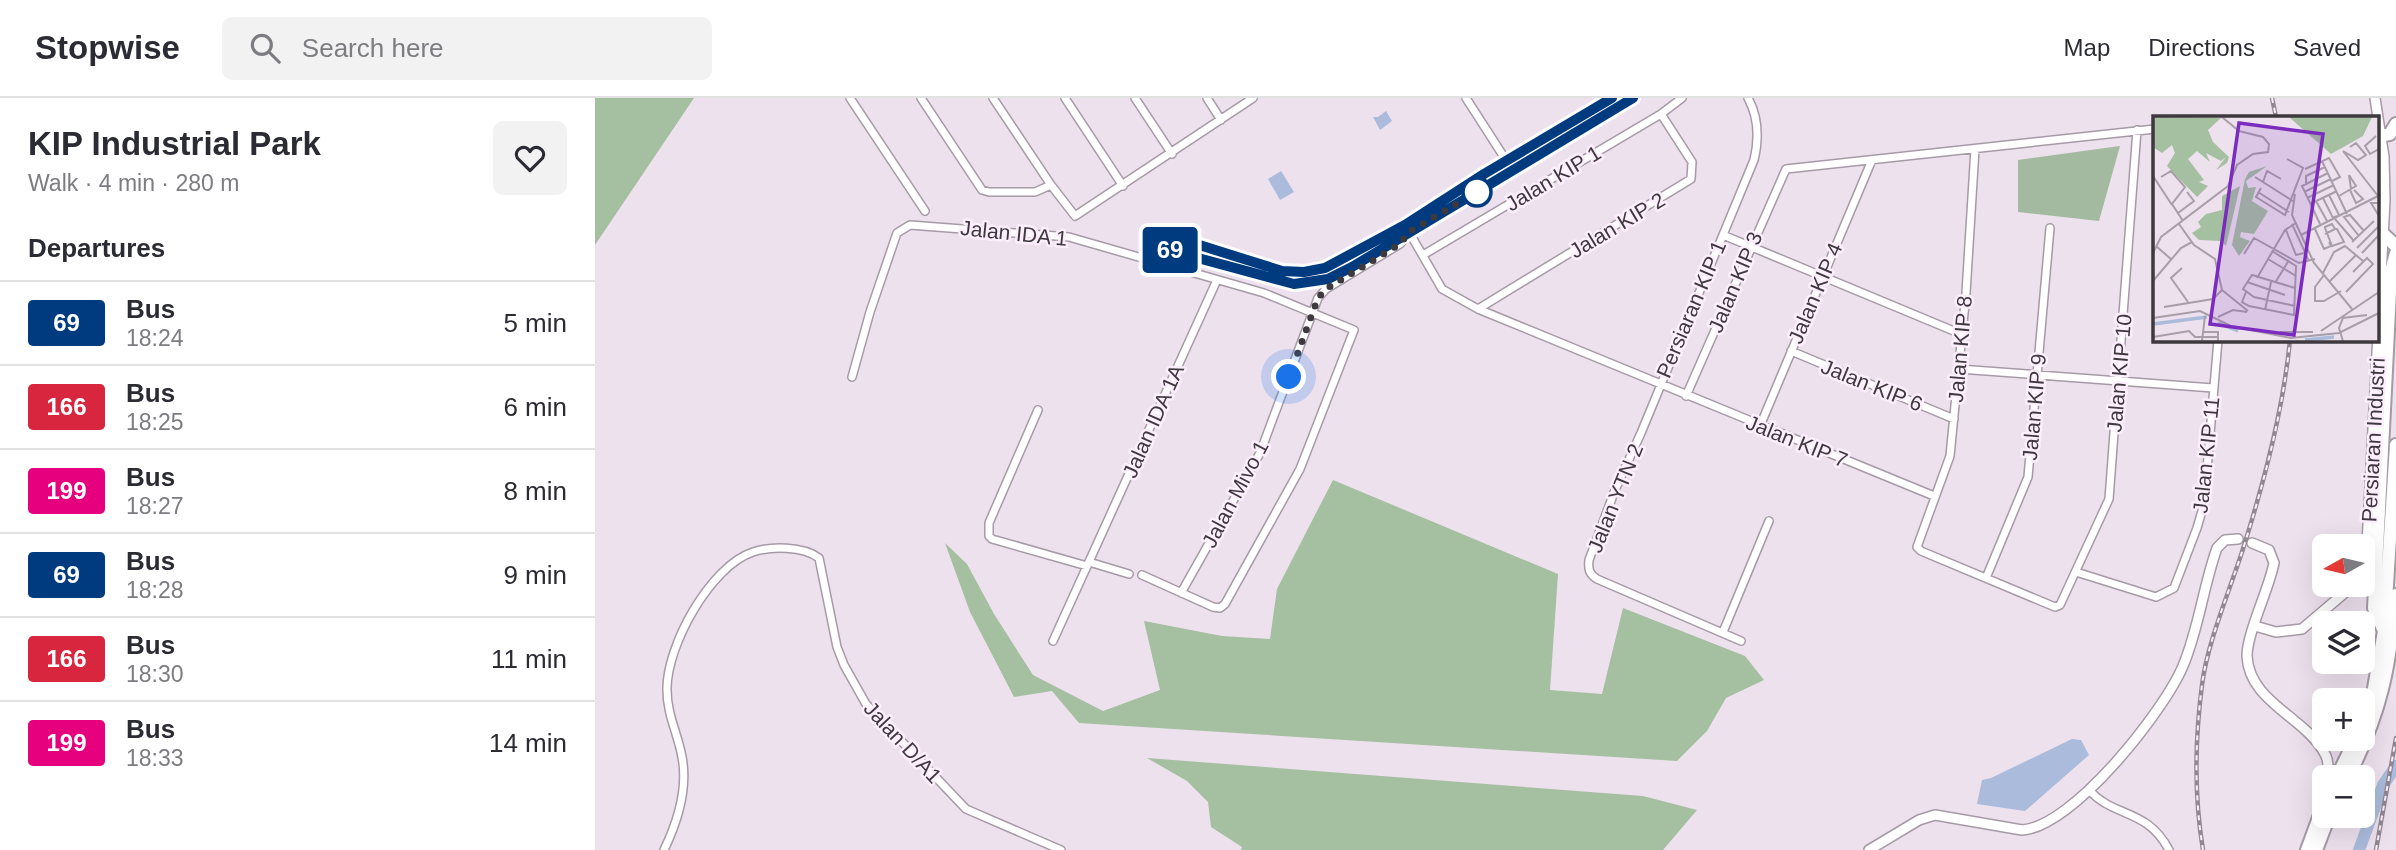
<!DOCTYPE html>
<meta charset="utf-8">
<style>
:root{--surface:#fff;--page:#f2f2f3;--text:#2b2b33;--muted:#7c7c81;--line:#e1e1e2}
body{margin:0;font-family:Arial,sans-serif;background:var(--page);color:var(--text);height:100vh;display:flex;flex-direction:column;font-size:26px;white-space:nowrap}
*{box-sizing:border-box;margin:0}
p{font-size:23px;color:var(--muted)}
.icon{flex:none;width:38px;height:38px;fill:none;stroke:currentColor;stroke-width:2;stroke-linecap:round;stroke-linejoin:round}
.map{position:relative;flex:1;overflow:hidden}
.drawer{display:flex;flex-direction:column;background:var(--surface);width:595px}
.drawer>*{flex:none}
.badge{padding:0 14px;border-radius:5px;font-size:24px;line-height:46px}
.needle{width:46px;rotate:262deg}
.fabs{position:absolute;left:1717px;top:436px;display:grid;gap:14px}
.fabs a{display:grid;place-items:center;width:63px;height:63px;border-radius:10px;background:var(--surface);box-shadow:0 7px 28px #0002;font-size:35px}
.you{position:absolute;width:35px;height:35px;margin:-18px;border:5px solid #fff;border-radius:50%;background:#1a73e8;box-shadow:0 0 0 10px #1a73e833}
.map>.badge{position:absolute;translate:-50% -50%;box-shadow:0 0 0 4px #fff}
h2{padding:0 28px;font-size:26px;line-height:63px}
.round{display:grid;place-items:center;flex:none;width:74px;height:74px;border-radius:10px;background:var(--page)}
.summary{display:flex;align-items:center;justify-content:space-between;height:119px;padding:0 28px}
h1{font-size:33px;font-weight:600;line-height:52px}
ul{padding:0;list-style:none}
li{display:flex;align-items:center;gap:21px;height:84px;padding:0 28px;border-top:2px solid var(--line)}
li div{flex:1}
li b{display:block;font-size:26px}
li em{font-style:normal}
li .badge{min-width:77px;font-weight:700;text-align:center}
header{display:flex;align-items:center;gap:42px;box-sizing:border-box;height:98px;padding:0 35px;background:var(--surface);border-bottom:2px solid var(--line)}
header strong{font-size:33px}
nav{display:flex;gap:38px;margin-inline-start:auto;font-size:24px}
.search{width:490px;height:63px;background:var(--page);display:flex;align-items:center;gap:18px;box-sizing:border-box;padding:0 24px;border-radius:10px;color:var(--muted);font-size:26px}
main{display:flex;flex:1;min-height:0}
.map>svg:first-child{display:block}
.green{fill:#a3baa0}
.forest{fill:#a5bfa1}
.water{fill:#aabbdb}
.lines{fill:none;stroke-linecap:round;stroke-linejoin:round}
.river{stroke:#aabbdb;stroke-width:12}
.minor-casing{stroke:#a69aa6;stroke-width:10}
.tertiary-casing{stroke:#a69aa6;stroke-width:12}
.trunk-casing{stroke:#a69aa6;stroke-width:16}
.minor{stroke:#fff;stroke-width:7}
.tertiary{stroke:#fff;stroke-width:9}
.trunk{stroke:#fff;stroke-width:12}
.rail-casing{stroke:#918891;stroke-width:4.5}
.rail{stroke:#fceefc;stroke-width:2;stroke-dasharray:5;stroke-linecap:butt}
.line-casing{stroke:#fff;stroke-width:16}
.line{stroke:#003b80;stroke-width:10}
.walk{stroke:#3e393e;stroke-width:7;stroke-dasharray:0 12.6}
.stop-dot{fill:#fff;stroke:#003b80;stroke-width:3.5}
.labels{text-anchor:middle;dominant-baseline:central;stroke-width:5;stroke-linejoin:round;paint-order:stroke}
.street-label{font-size:21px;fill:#3e393e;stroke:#fceefc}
.inset-river{fill:none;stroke:#aabbdb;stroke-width:3.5}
.inset-road{fill:none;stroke:#a89ea8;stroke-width:2}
.view{fill:#7b2cbf;fill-opacity:0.15;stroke:#7b2cbf;stroke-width:3.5}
.inset-edge{fill:none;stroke:#3e393e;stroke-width:3.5}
</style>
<header>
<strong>Stopwise</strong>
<div class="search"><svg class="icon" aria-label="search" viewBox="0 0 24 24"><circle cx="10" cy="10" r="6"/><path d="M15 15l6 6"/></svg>Search here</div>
<nav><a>Map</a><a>Directions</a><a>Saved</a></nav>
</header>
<main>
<section class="drawer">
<div class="summary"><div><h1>KIP Industrial Park</h1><p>Walk · 4 min · 280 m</p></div><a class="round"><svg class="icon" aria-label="heart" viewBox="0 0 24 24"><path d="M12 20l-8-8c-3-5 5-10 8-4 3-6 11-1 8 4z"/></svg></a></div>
<h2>Departures</h2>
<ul>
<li><span class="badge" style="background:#003b80;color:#fff">69</span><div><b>Bus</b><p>18:24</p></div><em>5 min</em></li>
<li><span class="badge" style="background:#d7263d;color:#fff">166</span><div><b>Bus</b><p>18:25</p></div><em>6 min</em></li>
<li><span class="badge" style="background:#e6007e;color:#fff">199</span><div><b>Bus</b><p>18:27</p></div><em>8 min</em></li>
<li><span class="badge" style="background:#003b80;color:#fff">69</span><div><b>Bus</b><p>18:28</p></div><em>9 min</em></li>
<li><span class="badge" style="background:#d7263d;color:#fff">166</span><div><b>Bus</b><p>18:30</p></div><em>11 min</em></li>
<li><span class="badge" style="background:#e6007e;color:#fff">199</span><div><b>Bus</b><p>18:33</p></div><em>14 min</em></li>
</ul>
</section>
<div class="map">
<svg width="1801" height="752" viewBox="0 0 1801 752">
<rect width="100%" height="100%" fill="#eee1ee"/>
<path class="green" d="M1525,48L1504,123L1423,114V62Z"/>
<path class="forest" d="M0,0H99L0,147Z
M738,382L963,476L955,592L1007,596L1028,510L1150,558L1169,582L1131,600L1112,633L1082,663L484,625L457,593L419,599L375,514L350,445L372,466L399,516L438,577L508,613L565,592L549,523L627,538L675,541L682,491Z
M552,660L1048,698L1102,712L1068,752H646L647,749L616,729L613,704L592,683Z"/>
<path class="water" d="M791,13L797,23L785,32L778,19H783Z
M686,73L699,94L685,102L673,81Z
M1477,641L1486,642L1494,657L1430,713L1382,706L1387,682L1396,680Z"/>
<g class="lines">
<path class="river" d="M1764,752L1788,687L1801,668"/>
<defs>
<path id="minor" d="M255,0L330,113
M326,0L387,92L394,94H440L456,87
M398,0L456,87L480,118L658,0
M470,0L528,88
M540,0L577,56
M612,0L626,22
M871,0L918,73
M1380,51L1371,195L1355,358L1322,449L1326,453L1460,509L1465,507L1514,401L1542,32
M810,127L847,191L883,211L1339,398
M1128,137L1366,236
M566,150L700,186L733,181L757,169L1038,0
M828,157L1066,16L1087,0
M561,164L570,143L579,139L687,173L709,174L730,170L810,127L889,76L1017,0
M883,211L1096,81L1097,64L1066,16
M1196,253L1359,321
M1364,271L1618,290
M257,279L275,214L302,135L315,127L474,139L669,195L759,232L705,371L630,506L625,510L618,509L547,477
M1091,298L1191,71L1560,31
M443,312L394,425V438L397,441L492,468
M1165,328L1277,62
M494,464L534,476
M1481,474L1561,499L1579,490L1602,430L1609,406L1623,242
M1391,480L1433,379L1455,130
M586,495L665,355L723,200L731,191L805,146L812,137
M1128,534L1174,423
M458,543L622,182
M1146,543L1002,481C994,476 993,471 994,462L1020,392L1046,335L1159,62C1164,41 1164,20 1153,0
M1494,692C1519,720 1552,710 1574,752
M69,752C82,725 93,690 87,659C83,636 72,617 72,592C71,549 115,468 158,454C176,448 208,448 224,460L242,549L249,567L271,606L371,711L466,752"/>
<path id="tertiary" d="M1657,445L1674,452L1679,465C1674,491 1652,535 1652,558C1654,605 1713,620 1731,658C1734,664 1733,672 1733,679
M1768,474L1772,446L1790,102L1789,59L1780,0
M1660,528L1681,534L1707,531L1760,486
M1719,640C1734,647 1740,647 1756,640
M1274,752L1324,722L1340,717L1427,732C1478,729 1569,613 1588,568C1604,530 1608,489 1622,450L1630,442L1643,441"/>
<path id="trunk" d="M1786,38L1795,36L1801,26
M1787,135L1801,148
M1789,533L1779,510L1796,173L1801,155
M1768,625L1778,596L1789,533L1801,347
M1742,679L1761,640
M1753,679C1786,615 1795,568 1801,497
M1712,752L1729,706
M1721,752L1734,718"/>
</defs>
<use href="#minor" class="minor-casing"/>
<use href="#tertiary" class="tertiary-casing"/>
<use href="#trunk" class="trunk-casing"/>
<use href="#minor" class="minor"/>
<use href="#tertiary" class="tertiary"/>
<use href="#trunk" class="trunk"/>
<defs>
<path id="rail" d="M1677,0L1681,19
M1608,752C1599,698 1600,641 1607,587C1612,546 1634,494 1647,454C1669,385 1688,314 1695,242
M1781,752L1801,640"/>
</defs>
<use href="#rail" class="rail-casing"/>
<use href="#rail" class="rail"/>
</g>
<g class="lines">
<defs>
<path id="line" d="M1017,0L889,76L810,127L730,170L709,174L687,173L579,139L573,140L566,150L699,186L733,181L757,169L1038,0"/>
</defs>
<use href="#line" class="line-casing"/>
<use href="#line" class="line"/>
<path class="walk" d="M694,279L723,200L731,191L805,146L814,134L882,94"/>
</g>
<circle class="stop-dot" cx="882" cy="94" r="14"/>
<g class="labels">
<g class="street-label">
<text transform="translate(958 80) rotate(-31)">Jalan KIP 1</text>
<text transform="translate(1022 127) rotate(-31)">Jalan KIP 2</text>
<text transform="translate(419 135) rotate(6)">Jalan IDA 1</text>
<text transform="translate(1140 184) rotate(-67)">Jalan KIP 3</text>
<text transform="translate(1220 195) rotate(-67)">Jalan KIP 4</text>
<text transform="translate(1096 211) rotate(-67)">Persiaran KIP 1</text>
<text transform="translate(1365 251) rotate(-85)">Jalan KIP 8</text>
<text transform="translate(1524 275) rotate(-85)">Jalan KIP 10</text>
<text transform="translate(1277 287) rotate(22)">Jalan KIP 6</text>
<text transform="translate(1439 309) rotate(-85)">Jalan KIP 9</text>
<text transform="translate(558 323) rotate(-66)">Jalan IDA 1A</text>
<text transform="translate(1778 342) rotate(-87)">Persiaran Industri</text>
<text transform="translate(1202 343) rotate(22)">Jalan KIP 7</text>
<text transform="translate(1611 357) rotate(-84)">Jalan KIP 11</text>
<text transform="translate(640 396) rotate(-62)">Jalan Mivo 1</text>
<text transform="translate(1020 400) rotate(-68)">Jalan YTN 2</text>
<text transform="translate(308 644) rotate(47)">Jalan D/A1</text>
</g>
</g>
<g transform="translate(1558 18)">
<rect width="226" height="226" fill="#eee1ee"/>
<path d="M0,1L68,2L55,14L60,26L76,41L74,47L63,54L73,41L68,45L53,37L57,46L44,35L35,43L51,64L46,66L55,70L44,81L14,50L22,37L19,29L9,37L0,31ZM136,1H219L210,20L178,38ZM114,50L93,65L95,72L103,71L99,85L115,95L101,118L88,116L87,121L97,125L86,140L79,129L92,63L96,56ZM87,70L73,130L68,125L46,124L39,117L48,111L45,106L53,98L69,94V80Z" fill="#a5bfa1"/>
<path class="inset-river" d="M65,207L85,215M0,208L54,201M152,224L181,221"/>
<path class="inset-road" d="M223,20L212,30L217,38L226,33M190,35L225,80M190,35L205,44L213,39L203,27L197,31M169,45L194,98M152,53L176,42L187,61L179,65M0,60L19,89M8,61L18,55L32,71L19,88L30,105M102,61L140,85M110,66L114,55L128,63M153,68V60L172,51M108,72L103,81L132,99L150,52L134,43M197,74L203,87L210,83L201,74M105,76L136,96M151,76L178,63M142,78L139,99L161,147L199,193M176,79L186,99M186,80L203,70L196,59L198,73M154,82L181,69M170,82L180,102L184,100M163,85L174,105M226,87H218L226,100M157,88L184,75M25,97L41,85L34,76M182,103L201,125M26,108L41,129L62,143L69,174L95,195M139,108L156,145M167,108L149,70L175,57M162,113L171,133L178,130L176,126M133,114L143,139L151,137M172,118L182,113H184L191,126L179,130L174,117L172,112V111L179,108L182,113M148,119L225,80M206,120L191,101L197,99L211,115M199,126L221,105M3,130L19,144M204,132L226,110M0,137L8,121L75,70L84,49L100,38L115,36L116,28L110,21L86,15L69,1M209,137L226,119M91,138L101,122L146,147L162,143M115,143L143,160M29,152L18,162L35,186M170,157L181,136L192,130L210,145M171,159L162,171V185H171L188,175M104,162L132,114L143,107M0,165L28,132L39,126M177,165L203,139M94,166L132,179M122,167L136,144M93,176L89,186L96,190L141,199L143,150L119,135M193,176L220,148L214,142L200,156M142,190L101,181L90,173L99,159L142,172M11,191L60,183L69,174M112,194L118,166M65,201L80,194L94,196M0,202L47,195L78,210L138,222L186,217L226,197M168,215L226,176M49,216H65V225M127,216H160M0,221L36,215L42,221H65M49,225L52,200M190,225L186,212L190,202L214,199"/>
<path class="view" d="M86,7L170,18L141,219L57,208Z"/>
<rect width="226" height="226" class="inset-edge"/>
</g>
</svg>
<div class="fabs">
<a><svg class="needle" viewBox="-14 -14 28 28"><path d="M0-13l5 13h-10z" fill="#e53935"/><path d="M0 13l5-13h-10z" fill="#7c7c81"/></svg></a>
<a><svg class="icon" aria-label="layers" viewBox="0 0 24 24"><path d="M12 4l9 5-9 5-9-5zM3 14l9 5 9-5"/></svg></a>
<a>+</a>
<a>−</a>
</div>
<div class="you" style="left:694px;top:279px"></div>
<b class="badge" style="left:575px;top:152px;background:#003b80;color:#fff">69</b>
</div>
</main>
